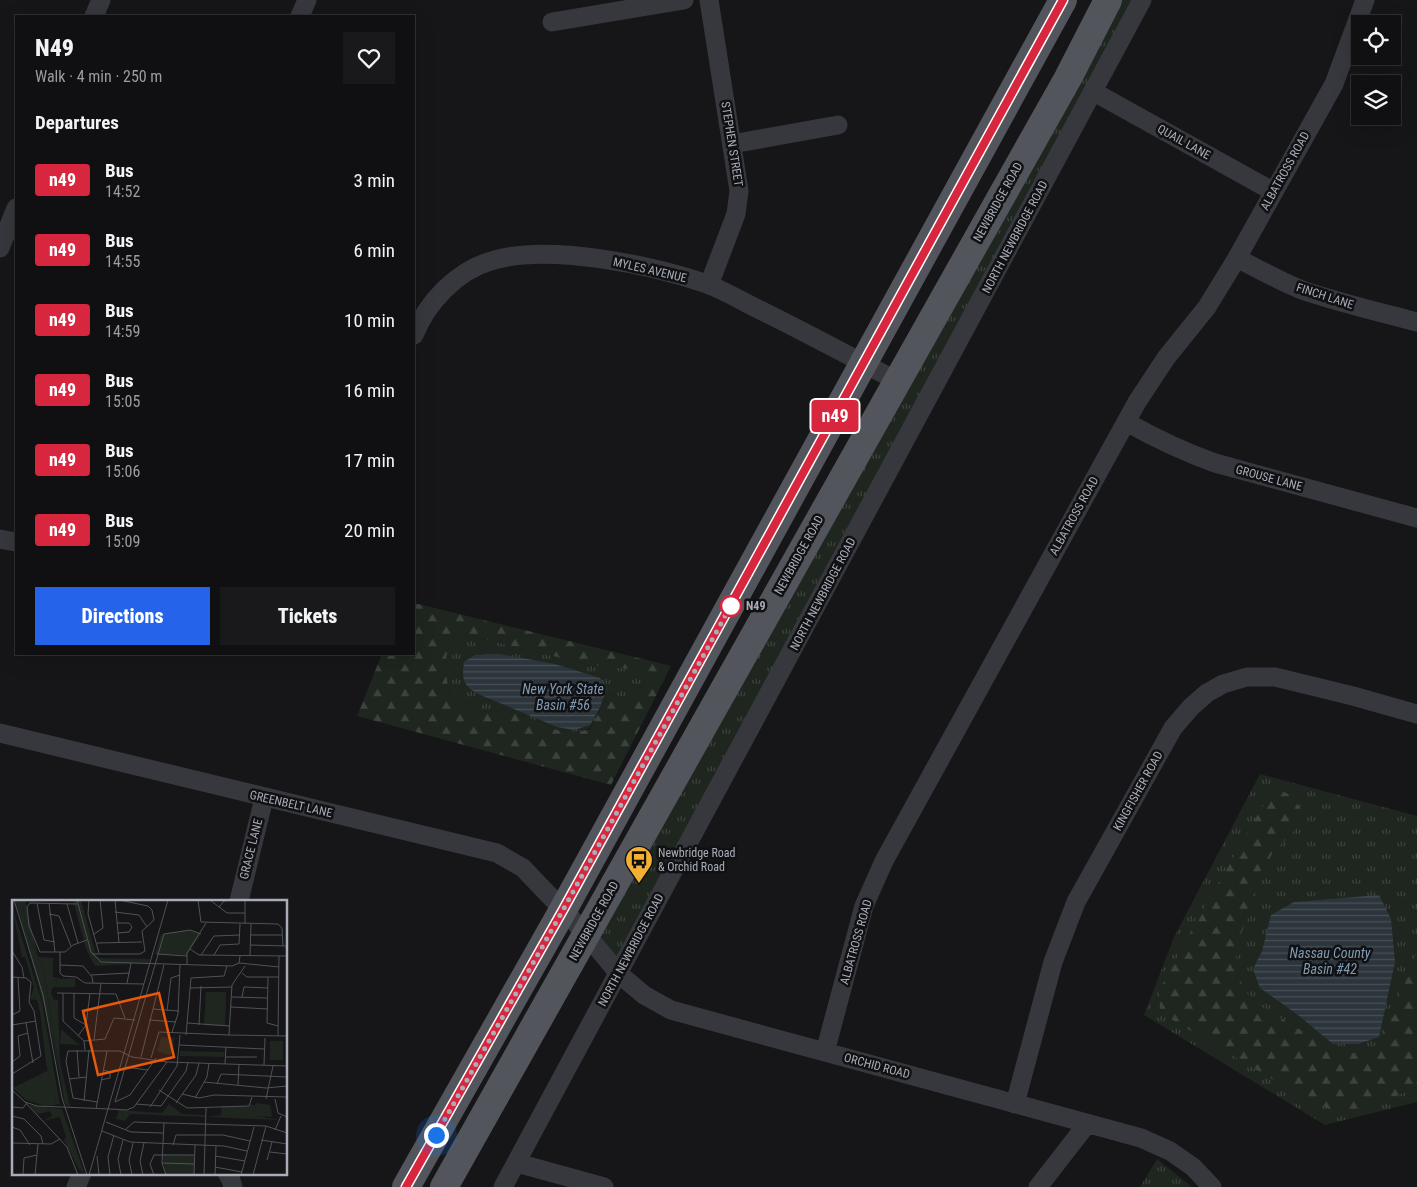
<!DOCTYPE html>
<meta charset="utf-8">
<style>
:root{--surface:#101012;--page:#19191b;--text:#f1f3f6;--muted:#9c9d9f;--line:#303032;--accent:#2563eb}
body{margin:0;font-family:"Roboto Condensed",sans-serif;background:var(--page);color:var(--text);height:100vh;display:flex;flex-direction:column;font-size:19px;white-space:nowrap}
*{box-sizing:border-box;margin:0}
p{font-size:16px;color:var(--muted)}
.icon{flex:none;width:28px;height:28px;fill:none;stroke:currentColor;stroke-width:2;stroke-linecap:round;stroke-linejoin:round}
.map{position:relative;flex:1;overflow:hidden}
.panel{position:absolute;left:15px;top:15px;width:400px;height:640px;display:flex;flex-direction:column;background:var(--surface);border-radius:0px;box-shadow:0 5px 20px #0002,0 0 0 1px var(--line)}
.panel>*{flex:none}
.badge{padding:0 10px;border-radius:4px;font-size:18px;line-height:32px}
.buttons{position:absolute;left:1351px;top:15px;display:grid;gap:10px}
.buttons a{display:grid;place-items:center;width:50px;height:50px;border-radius:0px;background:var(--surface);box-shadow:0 5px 20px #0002,0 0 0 1px var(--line);font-size:25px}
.you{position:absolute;width:25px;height:25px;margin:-12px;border:4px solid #fff;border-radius:50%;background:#1a73e8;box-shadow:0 0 0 8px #1a73e833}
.map>.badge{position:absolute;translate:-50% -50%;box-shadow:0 0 0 2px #fff}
h2{padding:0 20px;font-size:19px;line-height:45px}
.round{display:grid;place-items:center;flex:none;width:52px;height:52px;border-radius:0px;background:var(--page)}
.headline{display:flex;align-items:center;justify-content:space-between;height:85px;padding:0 20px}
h1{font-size:24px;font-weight:800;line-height:38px}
.primary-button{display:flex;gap:10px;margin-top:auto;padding:10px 20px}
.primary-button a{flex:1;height:58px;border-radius:0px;background:var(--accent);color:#fff;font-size:20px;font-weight:800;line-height:58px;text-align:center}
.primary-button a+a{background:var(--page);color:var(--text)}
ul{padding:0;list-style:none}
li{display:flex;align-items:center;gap:15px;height:70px;padding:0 20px}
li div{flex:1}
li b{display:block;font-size:19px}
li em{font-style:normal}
li .badge{min-width:55px;font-weight:700;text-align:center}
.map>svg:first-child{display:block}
.grass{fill:url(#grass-tufts)}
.forest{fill:url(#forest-firs);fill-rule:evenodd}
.water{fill:url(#water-rules)}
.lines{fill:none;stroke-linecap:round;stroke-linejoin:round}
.street{stroke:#37383d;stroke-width:19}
.primary{stroke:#53555c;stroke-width:28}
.line-casing{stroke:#fff;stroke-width:11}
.line{stroke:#d7263d;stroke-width:8}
.walk{stroke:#a8adb8;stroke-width:5;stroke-dasharray:0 9}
.stop-dot{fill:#fff;stroke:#d7263d;stroke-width:2.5}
.labels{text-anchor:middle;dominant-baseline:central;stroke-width:5;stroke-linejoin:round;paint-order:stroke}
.street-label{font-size:12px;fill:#a8adb8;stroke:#111113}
.stop-label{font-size:12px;font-weight:bold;fill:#a8adb8;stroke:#111113;text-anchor:start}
.poi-label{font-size:12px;fill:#a8adb8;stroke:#111113;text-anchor:start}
.water-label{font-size:14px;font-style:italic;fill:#7f9bb3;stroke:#111113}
.inset-road{fill:none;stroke:#505258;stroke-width:1}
.view{fill:#e8590c;fill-opacity:0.15;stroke:#e8590c;stroke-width:2.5}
.inset-edge{fill:none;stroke:#a8adb8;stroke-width:2.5}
</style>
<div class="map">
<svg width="1417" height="1187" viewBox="0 0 1417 1187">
<defs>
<pattern id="grass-tufts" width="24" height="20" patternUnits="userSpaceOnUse" patternTransform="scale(1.25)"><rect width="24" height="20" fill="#1e261f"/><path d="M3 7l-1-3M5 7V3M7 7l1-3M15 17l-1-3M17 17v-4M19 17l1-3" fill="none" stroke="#3c433d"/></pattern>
<pattern id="forest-firs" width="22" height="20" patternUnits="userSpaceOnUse" patternTransform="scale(1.25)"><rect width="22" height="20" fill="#1e261f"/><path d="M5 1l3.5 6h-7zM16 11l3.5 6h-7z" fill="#3c433d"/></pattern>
<pattern id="water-rules" width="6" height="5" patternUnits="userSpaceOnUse" patternTransform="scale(1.25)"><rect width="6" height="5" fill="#2c353c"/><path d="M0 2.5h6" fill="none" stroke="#485056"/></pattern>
</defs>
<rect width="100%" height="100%" fill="#161618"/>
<path class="grass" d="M1111,0H1136L617,967L593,935Z
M454,636L475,637L590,665L653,671L652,677L628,698L609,694L590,728L576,732L557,730L507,709L488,712L470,709L450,696C446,678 442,651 454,636Z
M1260,774L1417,816V1102L1325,1125L1144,1015L1174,937Z
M1157,1159L1192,1187H1140Z"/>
<path class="forest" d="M414,603L671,666L611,785L357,716L382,654H414ZM454,636L475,637L590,665L652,671V677L628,698L609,694L590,729L576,732L557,730L507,709L488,712L470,709L450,696C446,678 442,651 454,636Z
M1276,789L1291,795L1303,812L1292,834L1275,850L1258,874L1252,909L1240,936L1235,964L1244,990L1259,1005L1297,1028L1343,1054L1377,1050L1417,953V1081L1415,1088L1366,1108L1332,1110L1304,1098L1171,1019L1160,1010L1159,991L1192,929L1268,797Z"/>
<path class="water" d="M499,654L555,664L600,678L607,688L600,707L590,725L574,730L557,727L478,694C462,684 462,679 464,662L475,655Z
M1379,895L1391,919L1395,962L1379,1037L1358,1044H1333L1298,1015L1260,988L1253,969L1262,951L1271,915L1294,902Z"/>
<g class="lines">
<path class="street" d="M94,16L101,0
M300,16L307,0
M552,22L684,0
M1094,92L1274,192
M732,144L838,125
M0,248L16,208
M1237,258C1258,269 1280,281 1302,290C1340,303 1379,312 1417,322
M709,285L736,214L739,191L709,0
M414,335C427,302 457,271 491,261C547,243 652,265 707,284C725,291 742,301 758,309C805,332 851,357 897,381
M1126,422C1155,438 1184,452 1215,463L1417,518
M0,539L16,542
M0,733L497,853L523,868L586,934L619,974L644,995L671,1010L1141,1138L1170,1151L1193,1167L1212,1187
M239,901L264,798
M825,1052L864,906L884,861L1137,402L1166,358L1207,307L1237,258L1334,84L1365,0
M1015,1104L1053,962L1076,902L1173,728L1191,707L1207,693L1223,684L1247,677H1275L1353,696L1417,714
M517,1163L604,1187
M227,1173L231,1180L233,1187
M76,1187L82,1173
M503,1187L1142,0
M1038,1187L1087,1124"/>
<path class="primary" d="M406,1187L563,910L1063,0
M444,1187L1068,78L1108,0"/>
</g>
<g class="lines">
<defs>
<path id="line" d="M406,1187L563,910L1063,0"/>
</defs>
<use href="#line" class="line-casing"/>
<use href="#line" class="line"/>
<path class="walk" d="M436,1135L563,910L734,600L731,606"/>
</g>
<defs>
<symbol id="bus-pin" viewBox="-11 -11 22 30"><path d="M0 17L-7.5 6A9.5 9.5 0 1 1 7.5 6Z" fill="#f2b134" stroke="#111113"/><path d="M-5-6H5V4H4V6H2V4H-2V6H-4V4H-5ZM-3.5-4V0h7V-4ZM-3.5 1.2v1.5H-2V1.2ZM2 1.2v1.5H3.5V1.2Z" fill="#111"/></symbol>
</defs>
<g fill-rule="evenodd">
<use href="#bus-pin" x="623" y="844" width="32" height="43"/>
</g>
<circle class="stop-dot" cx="731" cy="606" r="10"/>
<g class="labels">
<g class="street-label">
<text transform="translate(1184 142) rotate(29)">QUAIL LANE</text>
<text transform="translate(732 144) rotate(81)">STEPHEN STREET</text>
<text transform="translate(1285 171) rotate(-61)">ALBATROSS ROAD</text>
<text transform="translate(998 202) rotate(-61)">NEWBRIDGE ROAD</text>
<text transform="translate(1015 237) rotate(-62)">NORTH NEWBRIDGE ROAD</text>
<text transform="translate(650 270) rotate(13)">MYLES AVENUE</text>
<text transform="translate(1325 296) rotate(18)">FINCH LANE</text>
<text transform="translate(1269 478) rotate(15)">GROUSE LANE</text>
<text transform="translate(1074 516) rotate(-61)">ALBATROSS ROAD</text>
<text transform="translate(799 555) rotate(-61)">NEWBRIDGE ROAD</text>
<text transform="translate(823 594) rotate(-62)">NORTH NEWBRIDGE ROAD</text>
<text transform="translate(1138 791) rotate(-61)">KINGFISHER ROAD</text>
<text transform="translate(291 804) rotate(13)">GREENBELT LANE</text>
<text transform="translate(251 849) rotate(-76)">GRACE LANE</text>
<text transform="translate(594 921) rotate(-61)">NEWBRIDGE ROAD</text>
<text transform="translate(856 942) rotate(-74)">ALBATROSS ROAD</text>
<text transform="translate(631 950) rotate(-62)">NORTH NEWBRIDGE ROAD</text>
<text transform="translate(877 1066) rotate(15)">ORCHID ROAD</text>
</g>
<g class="stop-label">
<text x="746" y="606">N49</text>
</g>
<g class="poi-label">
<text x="658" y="853">Newbridge Road<tspan x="658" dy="14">&amp; Orchid Road</tspan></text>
</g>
<g class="water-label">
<text x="563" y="689">New York State<tspan x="563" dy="16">Basin #56</tspan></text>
<text x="1330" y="953">Nassau County<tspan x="1330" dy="16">Basin #42</tspan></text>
</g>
</g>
<g transform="translate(12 900)">
<rect width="275" height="275" fill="#161618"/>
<path d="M3,0H9L17,37L32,72L53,204L40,136ZM61,0H69L84,55L88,58L138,59L137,63L83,66L74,49ZM176,30L189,34L175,55L143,54L149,34ZM63,78V87H42H45L44,79ZM194,92H214L213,126L192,125ZM49,129L66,144L72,145L48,144ZM149,137L167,138L162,139L161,153L156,155L145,151ZM168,151L213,152L212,157L168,156ZM37,170L44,205L33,206L14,200L1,188ZM157,204L170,214L194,215L193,217L118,214L113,221L104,219L107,210L150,213ZM239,204L244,207L243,216L268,220L195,217L209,215L210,206L236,207ZM17,205L50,209L73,275L66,266L51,212H47L48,217L31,221L40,216L38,211L26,214ZM150,254L182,255V275H154Z" fill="#1e261f"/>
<path d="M9,0H13L26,57L41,58V77L50,78L43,79L46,86L40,88L39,93L42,100H46L48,162L58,207L53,204L32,72L17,37ZM0,6L30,102L48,205L44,204L34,163L28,112L25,100L18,99L22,87L13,57H10ZM258,141H271V160H258ZM245,203L258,205L260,217L242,216L244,207H241ZM46,212H51L70,275L52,240L54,237Z" fill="#1e261f"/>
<path d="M194,92H214L213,126L198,123L199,101L193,100ZM20 184a7 7 0 1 1 14 0a7 7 0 1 1-14 0Z" fill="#1e261f"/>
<path class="inset-road" d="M2,0L31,95L50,198L75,275M65,0L79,52L89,62L220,66L227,63L228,56M77,0L76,14L87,53M103,0L107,43M186,0L189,22L266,24L270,28L271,46M198,0L215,13H233M25,3L32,40L43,42M37,3L43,52M55,4L66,43M65,4L18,3L15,7L17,26L28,52H53L61,45L75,40M207,7L212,1L222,0M103,12L127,15L135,27M37,14L47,16L59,46M0,20V51M105,23H117L120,27L117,32L106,33M233,24V0M82,34L91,28L88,0M152,34L178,30L189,34M238,35H270M85,43L130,42M238,45L275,46M178,49L187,55L275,56M0,51L10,67L12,78M48,52V73L51,76L64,77L73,83L132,84M80,54H128L133,51L130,31L142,20L140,10L136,6L107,0M145,54L175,56M189,55L202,36L228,35M202,55L208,45L227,44L228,24M238,56L239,24M227,63L267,67M48,65L71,66L80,77L81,83M175,65V53L194,23M230,73L235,77H267M79,75L118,73M0,77L14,78L19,82L17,102L22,111L29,156L0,174M256,77L255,123L266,126M115,83L119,63M178,88L220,87M45,93L104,94L113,118M51,93V121L72,141L73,150M62,93V118L74,125M220,97L256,98M230,97L232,87L256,88M219,107L256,109M141,109L167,111M155,111L159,78L168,75M0,115L8,111L6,78M137,120L164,122M14,123L21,163M175,123L218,126M0,125L24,121M187,125L189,86M160,132L166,114L168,65M174,135L179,78L212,76L215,66M217,135L275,136M66,136L74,125L78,93M266,136L267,56M82,140L89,83M72,141L93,139L102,118L123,120M167,145L252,149M65,150L67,177M129,157L152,65M213,157H245M139,158L147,132L217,135L220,85L233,66M0,162L8,156L6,136L16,133M213,164L214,147M252,165L253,138M113,167L136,170M57,179L75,177M89,180L98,178V172L91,170M192,182L254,188L275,186M205,184L209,174L275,177M226,185L227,164M0,190L13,202L25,206L98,209M147,190L175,208L237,206L240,197M170,194L187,198L202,195L275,197M183,198L195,177L197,163M254,199L261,166M263,199L266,213L275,217M72,201L77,150M13,202L55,247L66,275M85,202L61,198L54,161L56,151H108L120,157L155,162L275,166M103,202L152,34M103,202L118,195L144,158M164,203L184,175L187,163M124,204L149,206L174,171L176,162M0,207L11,208L14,204M138,207L165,166L168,135M84,209L95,151M98,209L115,210L122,207L155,162M0,216L12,219L29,236L31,244M94,222L119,232L151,233M152,223L150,263L154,275M0,227L8,230L18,245M114,229L122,222L254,226L275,233M263,230L269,216M90,231L118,242L212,246L235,251M249,240L275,244M0,243L39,244L48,239M161,245L164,235H211L238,241M258,252L275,254M0,255V275M85,256L87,275M203,256L233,261M255,260L260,242M150,263L182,264M203,267L230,272M11,275L12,258L25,255M23,275L26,244M77,275L156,0M98,275L96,257L102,235M109,275L106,259L111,240M120,275L117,260L121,243M131,275L128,261L132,243M142,275L138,264L142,255H182M182,275L183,245M192,275L194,208M203,275L204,246M229,275L242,227M241,275L254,226"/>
<path class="view" d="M147,93L162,157L86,175L71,111Z"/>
<rect width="275" height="275" class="inset-edge"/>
</g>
</svg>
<div class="buttons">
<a><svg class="icon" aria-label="locate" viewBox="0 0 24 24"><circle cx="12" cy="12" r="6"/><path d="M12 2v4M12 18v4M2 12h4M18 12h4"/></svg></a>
<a><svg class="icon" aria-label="layers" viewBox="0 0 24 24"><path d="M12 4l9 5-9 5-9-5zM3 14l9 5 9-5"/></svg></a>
</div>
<div class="you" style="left:436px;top:1135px"></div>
<b class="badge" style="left:835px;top:416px;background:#d7263d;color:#fff">n49</b>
<section class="panel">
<div class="headline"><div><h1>N49</h1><p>Walk · 4 min · 250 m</p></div><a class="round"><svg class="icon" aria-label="heart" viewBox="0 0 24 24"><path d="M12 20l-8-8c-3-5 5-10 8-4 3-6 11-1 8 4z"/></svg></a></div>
<h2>Departures</h2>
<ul>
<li><span class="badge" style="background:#d7263d;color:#fff">n49</span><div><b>Bus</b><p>14:52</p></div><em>3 min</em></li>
<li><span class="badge" style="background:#d7263d;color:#fff">n49</span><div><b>Bus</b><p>14:55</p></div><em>6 min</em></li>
<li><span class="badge" style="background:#d7263d;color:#fff">n49</span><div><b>Bus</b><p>14:59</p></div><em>10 min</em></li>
<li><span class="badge" style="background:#d7263d;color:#fff">n49</span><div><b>Bus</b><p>15:05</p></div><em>16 min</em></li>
<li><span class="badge" style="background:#d7263d;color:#fff">n49</span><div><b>Bus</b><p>15:06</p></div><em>17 min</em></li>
<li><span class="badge" style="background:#d7263d;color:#fff">n49</span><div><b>Bus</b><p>15:09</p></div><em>20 min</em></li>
</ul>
<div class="primary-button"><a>Directions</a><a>Tickets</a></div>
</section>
</div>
